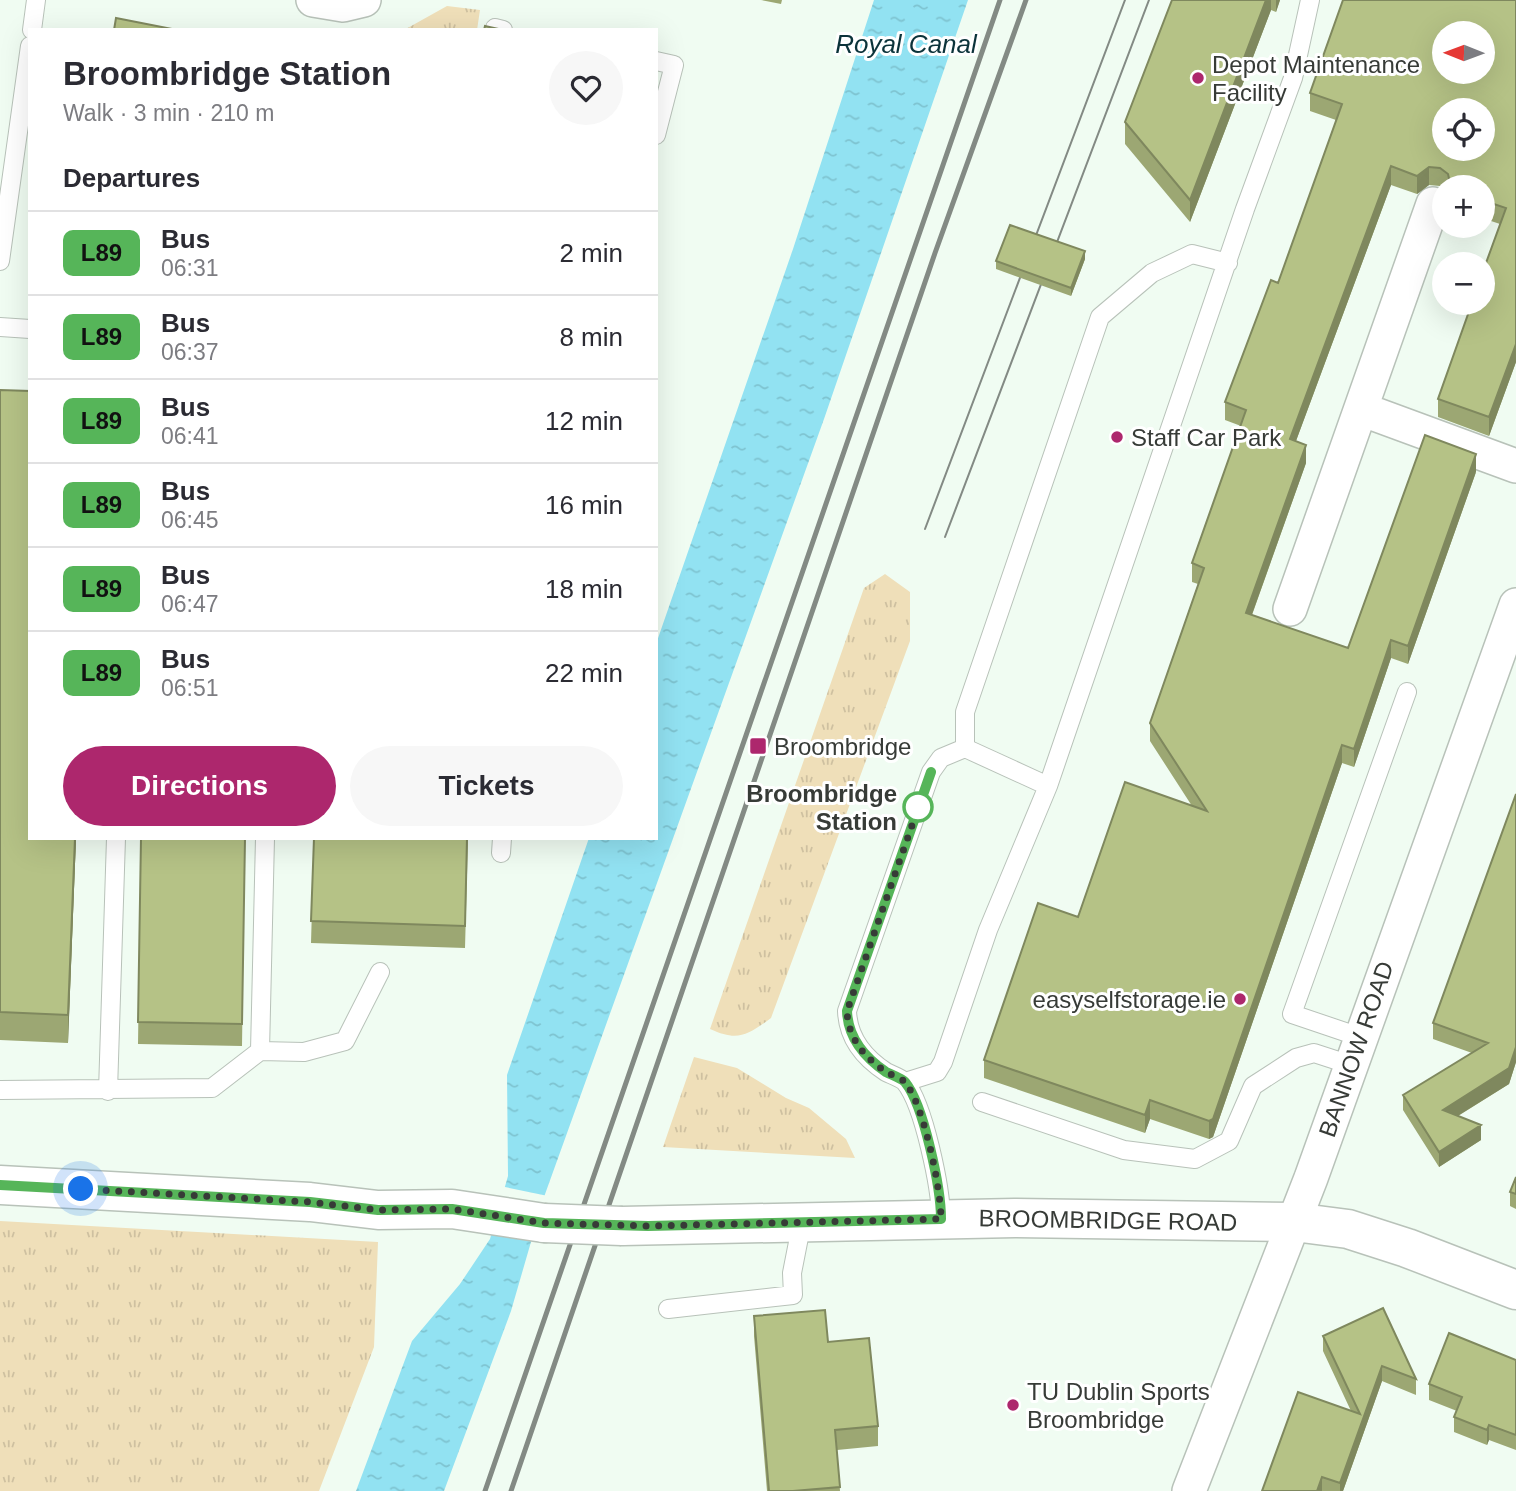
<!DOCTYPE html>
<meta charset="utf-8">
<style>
:root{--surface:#fff;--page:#f7f7f7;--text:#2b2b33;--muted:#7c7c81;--line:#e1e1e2;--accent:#ad276d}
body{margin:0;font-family:Helvetica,sans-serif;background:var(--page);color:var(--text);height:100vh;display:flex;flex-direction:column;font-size:26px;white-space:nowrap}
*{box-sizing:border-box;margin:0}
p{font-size:23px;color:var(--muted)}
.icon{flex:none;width:38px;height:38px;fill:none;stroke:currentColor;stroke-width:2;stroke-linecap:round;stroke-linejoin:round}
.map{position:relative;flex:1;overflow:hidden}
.side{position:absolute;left:28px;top:28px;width:630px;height:812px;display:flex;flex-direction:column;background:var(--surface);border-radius:0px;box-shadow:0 7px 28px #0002}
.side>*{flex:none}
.badge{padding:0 14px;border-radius:10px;font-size:24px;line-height:46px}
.needle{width:46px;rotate:271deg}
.controls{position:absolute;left:1432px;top:21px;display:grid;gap:14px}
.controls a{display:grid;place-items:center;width:63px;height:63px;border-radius:50%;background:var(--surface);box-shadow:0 7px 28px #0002;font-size:35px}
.you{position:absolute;width:35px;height:35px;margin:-18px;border:5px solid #fff;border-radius:50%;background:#1a73e8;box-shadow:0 0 0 10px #1a73e833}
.map>.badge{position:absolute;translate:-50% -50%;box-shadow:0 0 0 4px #fff}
h2{padding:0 35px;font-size:26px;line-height:63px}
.round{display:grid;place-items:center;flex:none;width:74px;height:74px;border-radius:37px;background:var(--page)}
.overview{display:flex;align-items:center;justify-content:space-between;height:119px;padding:0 35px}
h1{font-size:33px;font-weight:800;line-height:52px}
.button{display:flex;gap:14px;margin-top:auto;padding:14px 35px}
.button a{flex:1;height:80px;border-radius:42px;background:var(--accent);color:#fff;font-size:28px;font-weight:800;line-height:80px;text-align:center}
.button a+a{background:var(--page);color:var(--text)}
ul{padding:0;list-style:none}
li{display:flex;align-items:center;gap:21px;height:84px;padding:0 35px;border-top:2px solid var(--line)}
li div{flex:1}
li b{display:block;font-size:26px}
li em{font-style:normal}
li .badge{min-width:77px;font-weight:700;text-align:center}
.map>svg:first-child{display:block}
.grass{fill:url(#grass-tufts)}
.water{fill:url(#water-ripples)}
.pier{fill:#f0fcf2}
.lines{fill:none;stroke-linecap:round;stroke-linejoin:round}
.lane-casing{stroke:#b8c2b9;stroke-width:20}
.street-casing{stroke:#b8c2b9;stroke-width:36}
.secondary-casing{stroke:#b8c2b9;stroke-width:41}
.lane{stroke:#fff;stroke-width:18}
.street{stroke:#fff;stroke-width:33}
.secondary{stroke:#fff;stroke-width:38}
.tram{stroke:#838a84;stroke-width:2}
.rail{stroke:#838a84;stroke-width:5}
.secondary-bridge-casing{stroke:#b8c2b9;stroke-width:41;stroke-linecap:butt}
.secondary-bridge{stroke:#fff;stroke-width:38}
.wall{fill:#9ca773}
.shaded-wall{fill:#7f885e}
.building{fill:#b5c286;stroke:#7f885e;stroke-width:2;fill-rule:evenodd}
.line-casing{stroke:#fff;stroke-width:16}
.line{stroke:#56b559;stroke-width:10}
.walk{stroke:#373b37;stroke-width:7;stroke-dasharray:0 12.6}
.poi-dot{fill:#ad276d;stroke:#fff;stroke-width:2.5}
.stop-dot{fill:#fff;stroke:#56b559;stroke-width:3.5}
.labels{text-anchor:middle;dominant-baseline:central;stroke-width:6;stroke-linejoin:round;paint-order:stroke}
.poi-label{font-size:24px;fill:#373b37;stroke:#fff;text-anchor:start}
.stop-label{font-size:24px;font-weight:bold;fill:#373b37;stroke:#fff;text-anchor:end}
.street-label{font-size:24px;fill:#373b37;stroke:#fff}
.water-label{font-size:26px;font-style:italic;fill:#0b333a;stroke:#fff}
</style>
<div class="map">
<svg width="1516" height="1491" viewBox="0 0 1516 1491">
<defs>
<pattern id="grass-tufts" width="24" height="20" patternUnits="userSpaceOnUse" patternTransform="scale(1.75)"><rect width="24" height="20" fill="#efdfb9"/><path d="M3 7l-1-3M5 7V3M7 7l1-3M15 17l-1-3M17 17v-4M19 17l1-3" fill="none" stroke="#cec0a0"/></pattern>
<pattern id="water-ripples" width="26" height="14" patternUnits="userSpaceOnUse" patternTransform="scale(1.75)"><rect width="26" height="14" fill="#92e2f2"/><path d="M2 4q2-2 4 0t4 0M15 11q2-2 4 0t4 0" fill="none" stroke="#7ec3d0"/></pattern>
</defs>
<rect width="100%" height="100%" fill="#f0fcf2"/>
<path class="grass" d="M447,6L480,10L477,30H404Z
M885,574L910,592V641L771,1018C748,1035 738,1042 710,1029L864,588Z
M694,1057L737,1068L786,1098L809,1108L846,1139L855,1158L663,1147Z
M0,1221L378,1242L374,1347L319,1491H0Z"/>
<path class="water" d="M874,0H968L824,419L544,1197L511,1311L444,1491H356L412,1341L460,1284L490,1239L508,1176L507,1075L589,838H656V644L793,249Z"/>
<path class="pier" d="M500,1186L548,1196L536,1241L488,1230Z"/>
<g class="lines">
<defs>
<path id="lane" d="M495,28L503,30
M32,30L36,0
M656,61L674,65L656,135
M0,261L30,46
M0,327L30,329
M965,748V712L1100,317L1152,273L1192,254L1228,263
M1048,786L1245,209L1293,78L1310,0
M501,853L502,838
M1360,1037L1292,1014L1407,692
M260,1051L304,1052L345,1041L380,972
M905,1082L937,1072L943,1062L988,930L1048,786L965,748L941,758L931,772L847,1011C848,1038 863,1057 886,1072C892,1075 901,1078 905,1082C924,1105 941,1189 941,1219
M0,1090L212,1088L260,1051L265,838
M108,1091L116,838
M982,1102L1124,1150L1195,1159L1229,1141L1253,1086L1296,1058L1314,1053L1351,1065
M668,1309L793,1295L792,1273L802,1222"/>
<path id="street" d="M313,0L343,5L364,0
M1361,409L1516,466
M1290,609L1433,204
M1189,1491L1311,1178L1516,605"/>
<path id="secondary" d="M0,1185L310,1202L378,1210L452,1209L544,1223
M622,1226L1015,1218L1294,1222L1348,1229L1407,1248L1516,1290"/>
</defs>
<use href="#lane" class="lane-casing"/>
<use href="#street" class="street-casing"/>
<use href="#secondary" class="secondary-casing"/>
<use href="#lane" class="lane"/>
<use href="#street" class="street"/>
<use href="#secondary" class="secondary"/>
<path class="tram" d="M925,529L1125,0
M945,537L1149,0"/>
<path class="rail" d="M485,1491L1000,0
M511,1491L935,253L1026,0"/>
<defs>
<path id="secondary-bridge" d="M544,1223L622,1226"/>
</defs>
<use href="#secondary-bridge" class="secondary-bridge-casing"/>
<use href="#secondary-bridge" class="secondary-bridge"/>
</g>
<path class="wall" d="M761,0H782L781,4Z
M1172,0H1280L1276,12L1271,10L1190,222L1125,144V122Z
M1516,0V362L1489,436L1438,417V399L1500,224L1482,218V187H1444V189L1440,186L1429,185L1417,194L1391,185L1296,441L1306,463L1252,615L1348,648L1476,472L1408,664L1391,658L1354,767L1342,763L1213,1137L1209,1139L1150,1119L1145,1133L984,1078V1060L1078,917L1192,806L1150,741V723L1198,584L1192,582V563L1241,426L1225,420V402L1278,283L1336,120L1310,111V93Z
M1085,259L1071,296L996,269V261Z
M0,390L76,838L68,1043L0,1040Z
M1516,794V1062L1509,1084L1458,1116L1481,1140L1439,1167L1403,1110V1095L1472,1053L1433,1039V1023Z
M141,838H245L242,1046L138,1044Z
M314,838H468L465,948L311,943Z
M1516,1177V1209L1510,1206V1192Z
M754,1316L828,1342L878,1426V1446L837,1450L840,1491H767L754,1336Z
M1323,1336L1416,1379V1395L1382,1381L1343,1491H1262L1351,1411L1323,1351Z
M1516,1360V1450L1489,1440L1487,1445L1454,1432V1417L1457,1411L1429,1400V1384Z"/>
<path class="shaded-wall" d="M1266,0H1271V10L1190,222V200Z
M1276,0H1280L1276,12Z
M1391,166V185L1290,457V439Z
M1429,167V185L1417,194V176Z
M1085,251V259L1071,296V288Z
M1516,344V362L1489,436V417Z
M1306,445V463L1246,631V613Z
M1476,454V472L1408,664V646Z
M1391,640V658L1354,767V749Z
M1342,745V763L1213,1137L1209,1139V1121Z
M75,838H76L68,1043V1015Z
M1516,1047V1062L1509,1084L1443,1125V1110Z
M1150,1100V1119L1145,1133V1115Z
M1481,1125V1140L1439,1167V1152Z
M1382,1366V1381L1343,1491H1340V1483Z
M1489,1425V1440L1487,1445V1430Z
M1322,1477V1491H1317Z"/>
<path class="building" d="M1172,0H1266L1190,200L1125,122Z
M1343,0H1516V344L1489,417L1438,399L1472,303H1482V274L1506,208L1482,200V187H1451L1448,174L1440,168L1429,167L1417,176L1391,166L1290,439L1306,445L1246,613L1348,648L1425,435L1476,454L1408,646L1391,640L1354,749L1342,745L1213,1119L1209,1121L1150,1100L1145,1115L984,1060L1038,903L1078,917L1125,782L1207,811L1150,723L1204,568L1192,563L1246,410L1225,402L1271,280L1278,283L1342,104L1310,93ZM1444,33H1482V72H1444ZM1444,110H1482V149H1444Z
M116,18L177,30H114Z
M485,26L503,30H484Z
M1010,225L1085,251L1071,288L996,261Z
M0,390L30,391V838H75L68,1015L0,1012Z
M1516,794V1047L1509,1068L1443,1110L1481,1125L1439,1152L1403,1095L1488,1043L1433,1023Z
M141,838H245L242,1024L138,1022Z
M314,838H467L465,926L311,921Z
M1516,1177V1194L1510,1192Z
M1383,1308L1416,1379L1382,1366L1340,1483L1322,1477L1317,1491H1262L1298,1392L1360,1414L1323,1336Z
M825,1310L828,1342L869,1338L878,1426L835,1430L840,1487L793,1491H769L754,1316Z
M1449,1333L1516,1360V1435L1489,1425L1487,1430L1454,1417L1462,1397L1429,1384Z"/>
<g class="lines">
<defs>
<path id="line" d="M0,1185L310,1202L378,1210L452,1209L544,1223L648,1226L941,1219C941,1189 924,1105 905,1082C901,1078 892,1075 886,1072C864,1057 848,1038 847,1011L931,772"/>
</defs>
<use href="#line" class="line-casing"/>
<use href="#line" class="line"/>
<path class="walk" d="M81,1189L310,1202L378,1210L452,1209L544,1223L648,1226L941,1219C941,1189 924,1105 905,1082C901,1078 892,1075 886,1072C864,1057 848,1038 847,1011L922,797L918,807"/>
</g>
<g class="poi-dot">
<circle cx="1198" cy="78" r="7"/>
<circle cx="1117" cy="437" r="7"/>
<rect x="749" y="737" width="18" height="18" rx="3.5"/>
<circle cx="1240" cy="999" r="7"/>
<circle cx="1013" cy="1405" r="7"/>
</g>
<circle class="stop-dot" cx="918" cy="807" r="14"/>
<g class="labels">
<g class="poi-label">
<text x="1212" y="64">Depot Maintenance<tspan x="1212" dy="28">Facility</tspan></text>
<text x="1131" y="437">Staff Car Park</text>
<text x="774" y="746">Broombridge</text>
<text x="1226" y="999" text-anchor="end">easyselfstorage.ie</text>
<text x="1027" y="1391">TU Dublin Sports<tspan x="1027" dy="28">Broombridge</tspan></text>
</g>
<g class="stop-label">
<text x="897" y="793">Broombridge<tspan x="897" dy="28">Station</tspan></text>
</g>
<g class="street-label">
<text transform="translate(1356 1049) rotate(-71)">BANNOW ROAD</text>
<text transform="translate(1108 1220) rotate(1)">BROOMBRIDGE ROAD</text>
</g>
<g class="water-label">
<text x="906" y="44">Royal Canal</text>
</g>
</g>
</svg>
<div class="controls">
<a><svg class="needle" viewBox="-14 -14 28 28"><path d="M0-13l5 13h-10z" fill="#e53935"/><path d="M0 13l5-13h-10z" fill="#7c7c81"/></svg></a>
<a><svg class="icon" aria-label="locate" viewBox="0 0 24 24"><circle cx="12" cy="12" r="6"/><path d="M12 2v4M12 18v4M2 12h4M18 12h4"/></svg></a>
<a>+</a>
<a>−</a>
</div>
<div class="you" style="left:81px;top:1189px"></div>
<section class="side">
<div class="overview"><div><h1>Broombridge Station</h1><p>Walk · 3 min · 210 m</p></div><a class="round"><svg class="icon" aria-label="heart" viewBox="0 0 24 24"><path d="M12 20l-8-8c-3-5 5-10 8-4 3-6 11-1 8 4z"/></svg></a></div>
<h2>Departures</h2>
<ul>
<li><span class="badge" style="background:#56b559;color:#111">L89</span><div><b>Bus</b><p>06:31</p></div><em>2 min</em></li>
<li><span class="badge" style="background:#56b559;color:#111">L89</span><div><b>Bus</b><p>06:37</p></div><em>8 min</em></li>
<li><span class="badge" style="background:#56b559;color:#111">L89</span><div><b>Bus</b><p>06:41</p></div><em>12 min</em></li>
<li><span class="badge" style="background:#56b559;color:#111">L89</span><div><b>Bus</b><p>06:45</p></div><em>16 min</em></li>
<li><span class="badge" style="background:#56b559;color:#111">L89</span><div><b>Bus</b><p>06:47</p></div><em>18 min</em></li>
<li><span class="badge" style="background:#56b559;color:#111">L89</span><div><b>Bus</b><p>06:51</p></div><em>22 min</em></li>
</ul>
<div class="button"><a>Directions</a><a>Tickets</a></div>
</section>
</div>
